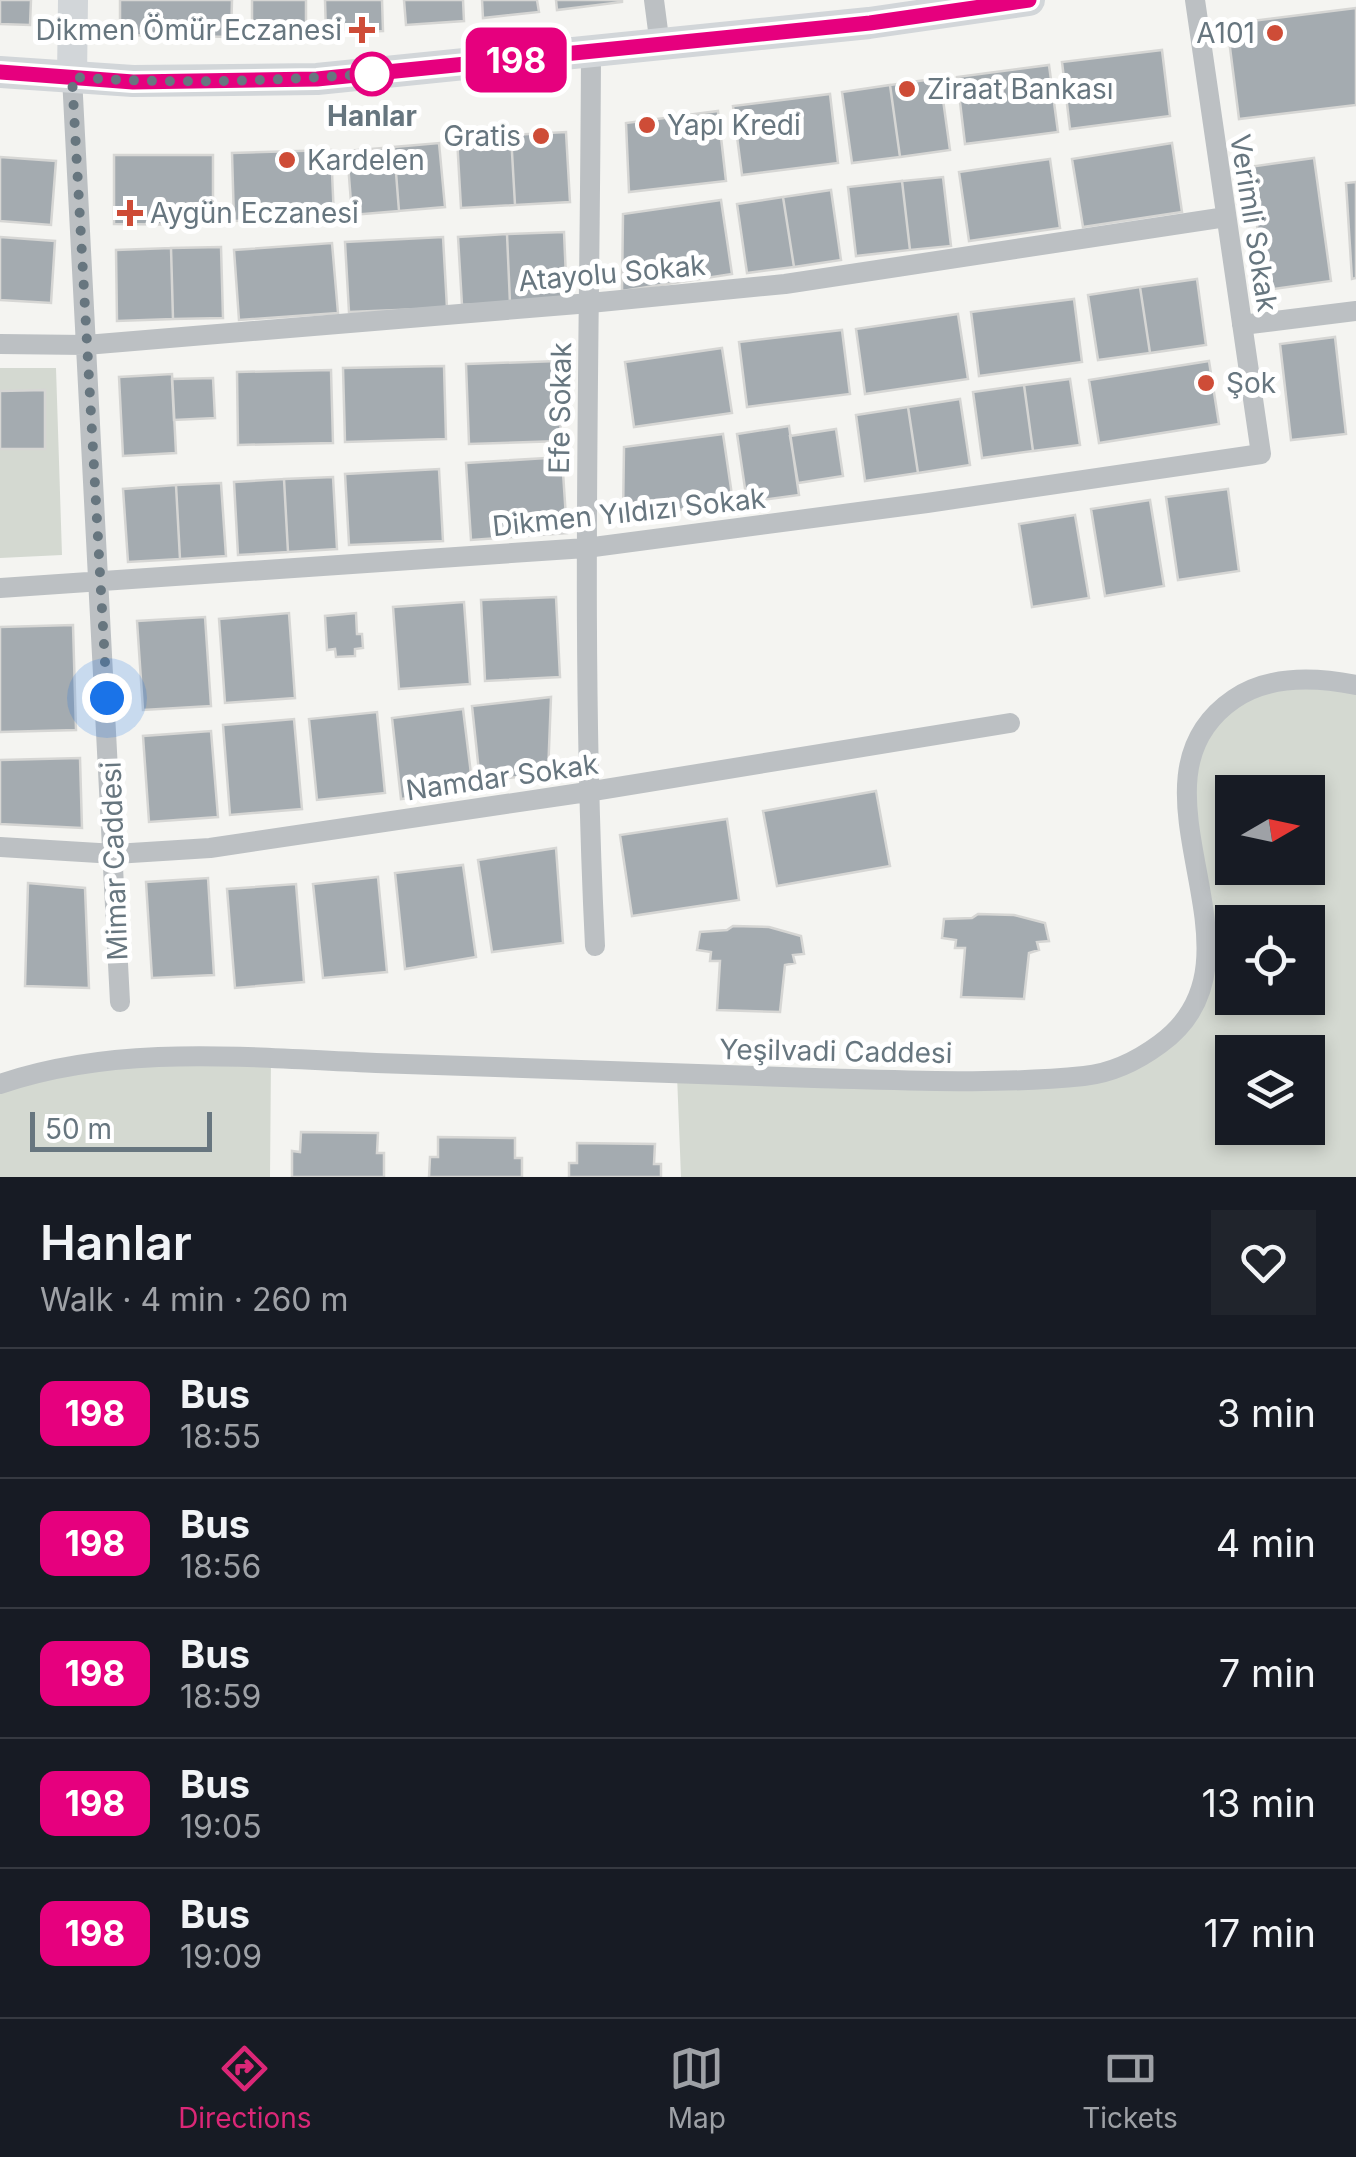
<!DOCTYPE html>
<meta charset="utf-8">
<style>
:root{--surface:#171b24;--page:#20242c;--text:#f1f3f6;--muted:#9ea1a6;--line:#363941;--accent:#db2777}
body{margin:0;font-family:Inter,sans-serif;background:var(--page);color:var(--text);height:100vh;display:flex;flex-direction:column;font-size:38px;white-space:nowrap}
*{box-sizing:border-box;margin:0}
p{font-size:32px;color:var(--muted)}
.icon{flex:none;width:55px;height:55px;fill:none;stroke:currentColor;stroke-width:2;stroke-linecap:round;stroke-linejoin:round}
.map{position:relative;height:1177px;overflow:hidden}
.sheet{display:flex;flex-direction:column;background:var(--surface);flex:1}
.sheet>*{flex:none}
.badge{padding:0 20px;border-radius:15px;font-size:35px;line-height:65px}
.needle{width:65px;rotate:81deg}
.controls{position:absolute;left:1215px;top:775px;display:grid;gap:20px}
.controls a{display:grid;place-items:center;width:110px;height:110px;border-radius:0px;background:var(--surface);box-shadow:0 5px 15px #0003;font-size:50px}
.scale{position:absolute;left:30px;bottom:25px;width:182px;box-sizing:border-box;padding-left:10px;border:5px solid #67767f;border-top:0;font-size:28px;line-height:35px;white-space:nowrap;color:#67767f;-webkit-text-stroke:8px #fff;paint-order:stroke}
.you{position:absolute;width:50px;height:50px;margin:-25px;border:8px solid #fff;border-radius:50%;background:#1a73e8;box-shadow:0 0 0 15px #1a73e833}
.map>.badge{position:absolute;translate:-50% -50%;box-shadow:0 0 0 5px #fff}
.round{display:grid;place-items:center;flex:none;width:105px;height:105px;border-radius:0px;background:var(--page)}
.head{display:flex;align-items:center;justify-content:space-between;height:170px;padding:0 40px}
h1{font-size:48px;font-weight:600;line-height:75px}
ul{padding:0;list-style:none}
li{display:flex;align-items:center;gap:30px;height:130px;padding:0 40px;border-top:2px solid var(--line)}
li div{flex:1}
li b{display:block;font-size:38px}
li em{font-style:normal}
li .badge{min-width:110px;font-weight:700;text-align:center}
.dock{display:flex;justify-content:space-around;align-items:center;height:140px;border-top:2px solid var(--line);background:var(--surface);font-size:28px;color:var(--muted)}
.dock a{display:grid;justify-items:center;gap:5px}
.dock .active{color:var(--accent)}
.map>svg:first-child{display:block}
.green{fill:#d4d9d1;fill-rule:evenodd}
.building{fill:#a4abb0;stroke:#d6d6d4;stroke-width:2.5}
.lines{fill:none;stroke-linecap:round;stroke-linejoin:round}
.street{stroke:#bcc0c3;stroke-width:20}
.secondary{stroke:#d2d6d9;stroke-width:30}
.primary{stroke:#d2d6d9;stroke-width:32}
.line-casing{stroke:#fff;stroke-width:22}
.line{stroke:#e6007e;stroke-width:15}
.walk{stroke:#67767f;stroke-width:10;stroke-dasharray:0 18}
.poi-dot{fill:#ce4c37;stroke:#fff;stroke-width:4}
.stop-dot{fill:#fff;stroke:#e6007e;stroke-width:5}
.labels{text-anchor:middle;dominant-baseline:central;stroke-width:10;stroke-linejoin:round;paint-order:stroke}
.poi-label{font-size:28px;fill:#67767f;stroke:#fff;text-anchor:start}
.stop-label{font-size:28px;font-weight:bold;fill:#67767f;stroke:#fff}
.street-label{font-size:28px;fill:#67767f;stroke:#fff}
</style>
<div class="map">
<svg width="1356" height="1177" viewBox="0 0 1356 1177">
<rect width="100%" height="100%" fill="#f4f4f1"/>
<path class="green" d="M0,368H56L62,555L0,558Z
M1356,685V1177H681L677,1075L1090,1076L1168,1038L1207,972L1195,863L1196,740L1247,690ZM1232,792H1308V868H1232ZM1232,922H1308V998H1232ZM1232,1052H1308V1128H1232Z
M271,1059L270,1177H0V1084L79,1065Z"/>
<path class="building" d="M0,0H31L30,25L0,24Z
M120,0H232L231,37L120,35Z
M252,0H306V35L252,34Z
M325,0H382L383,31L326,33Z
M404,0H463L464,21L406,25Z
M482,0H537L539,12L483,18Z
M556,0H622V2L557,10Z
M1356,8V105L1239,119L1227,24Z
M1162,50L1170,116L1070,129L1062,62Z
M1049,65L1058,132L965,144L957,77Z
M940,78L950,150L900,157L890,85Z
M890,85L900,157L852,163L842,92Z
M830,94L838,163L742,175L733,106Z
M718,111L726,181L629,192L626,123Z
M566,132L570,202L515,205L511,135Z
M511,135L515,205L461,208L457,138Z
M439,143L445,207L399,211L394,147Z
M1172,143L1182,212L1083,227L1072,159Z
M394,147L399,211L352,215L347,151Z
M331,150L334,218L234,221L232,153Z
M114,155H213V225L114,224Z
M0,157L56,161L51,225L0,221Z
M1314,158L1331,281L1266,290L1249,167Z
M1050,159L1060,228L969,241L959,172Z
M943,177L951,246L910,250L902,181Z
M902,181L910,250L856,256L848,187Z
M1356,182V278L1352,279L1346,183Z
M831,190L841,260L794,267L783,197Z
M783,197L794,267L747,273L737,204Z
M721,200L732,274L622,291L623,214Z
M564,232L567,301L510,303L507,234Z
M507,234L510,303L462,305L458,237Z
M0,237L55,241L51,303L0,300Z
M443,237L447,308L349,312L345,242Z
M332,243L338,313L239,320L234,250Z
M221,247L223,318L173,319L171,248Z
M171,248L173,319L117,321L116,250Z
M1197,279L1206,345L1150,353L1140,287Z
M1140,287L1150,353L1098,360L1088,295Z
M1074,299L1082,362L979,376L971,312Z
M958,314L968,379L865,394L856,329Z
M842,330L850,394L747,407L739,342Z
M1335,337L1346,434L1291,440L1280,344Z
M722,348L732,413L634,427L625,362Z
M558,361L561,441L469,444L466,364Z
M1209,361L1219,424L1099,443L1089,380Z
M444,366L446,439L345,442L343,368Z
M331,370L333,443L238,445L237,372Z
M172,374L176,453L123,456L119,377Z
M213,378L215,418L174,420L172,379Z
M1070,379L1080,445L1033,451L1024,385Z
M1024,385L1033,451L982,458L973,392Z
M45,390V449H0V391Z
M960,399L970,465L918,473L908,407Z
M908,407L918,473L865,481L856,415Z
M789,426L799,495L747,502L737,434Z
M836,429L843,476L798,483L790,436Z
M723,434L733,502L623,518L624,447Z
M562,457L567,533L471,540L466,463Z
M439,469L443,541L349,545L345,474Z
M333,477L337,549L288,552L284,479Z
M284,479L288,552L238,555L234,482Z
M221,483L226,556L180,559L176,485Z
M176,485L180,559L128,562L123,489Z
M1228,489L1239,571L1178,580L1166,497Z
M1150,500L1164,586L1105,596L1091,509Z
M1075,515L1089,598L1032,607L1019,524Z
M556,597L560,677L485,681L481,600Z
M464,602L470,684L399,689L393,607Z
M289,613L295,698L225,703L219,619Z
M356,613L357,634H362L363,648L355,649V656L336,657L335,649L327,650L325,616Z
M205,617L211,706L143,710L137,621Z
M73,625L76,730L0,732V627Z
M551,697L548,774L480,781L472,706Z
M463,709L473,790L401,799L392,718Z
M377,712L385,793L317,800L309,719Z
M294,719L302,809L230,815L223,725Z
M211,731L218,817L149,822L143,736Z
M80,758L82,828L0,824V760Z
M876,791L890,866L777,886L763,811Z
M727,819L739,900L632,916L620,835Z
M556,848L563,943L492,952L478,860Z
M463,865L476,957L405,969L395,873Z
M378,877L387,972L323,978L313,884Z
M208,878L214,975L152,978L146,882Z
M28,883L85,888L89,988L25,986Z
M296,884L304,982L235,988L227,889Z
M978,914L1014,915L1045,923L1049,941L1037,942L1039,950L1029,953L1024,999L961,997L965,948H955L956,940L942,938L944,919L972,918Z
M733,926L769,927L801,936L804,954L793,955L795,963L785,965L780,1012L717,1010L720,961H710L711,952L697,950L700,932L727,930Z
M301,1132L378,1133L377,1153H384V1177H292V1151L300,1152Z
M438,1137L515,1138V1158H522V1177H429L430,1157H438Z
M577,1143L655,1144L654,1164H661V1177H569V1163H577Z"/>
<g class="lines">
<path class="street" d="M654,0L660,46
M591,52C590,350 580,648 595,946
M72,77L120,1002
M1242,325L1356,311
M0,344L86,345L590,303L785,284L1226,217
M0,588L586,548L927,503L1261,454L1195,0
M0,847L115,854L210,848L587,792L1010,723
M0,1084C120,1043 252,1058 376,1063C522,1069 668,1074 814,1078C904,1080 994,1085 1084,1076C1113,1073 1137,1061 1160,1044C1282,956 1111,783 1234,699C1269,675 1316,677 1356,685"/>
<path class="secondary" d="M72,77L73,0"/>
<path class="primary" d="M0,72L133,81L317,79L869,23L1029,0"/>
</g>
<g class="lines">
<defs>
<path id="line" d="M0,72L133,82L317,79L870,23L1029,0"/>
</defs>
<use href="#line" class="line-casing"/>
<use href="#line" class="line"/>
<path class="walk" d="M107,698L72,77C178,85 284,81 390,72L372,74"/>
</g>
<g class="poi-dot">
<path d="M357 15h10v10h10v10h-10v10h-10v-10h-10v-10h10z"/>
<circle cx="1275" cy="33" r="10"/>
<circle cx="907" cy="89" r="10"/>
<circle cx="647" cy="125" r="10"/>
<circle cx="541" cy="136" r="10"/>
<circle cx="287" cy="160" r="10"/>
<path d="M125 198h10v10h10v10h-10v10h-10v-10h-10v-10h10z"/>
<circle cx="1206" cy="383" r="10"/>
</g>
<circle class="stop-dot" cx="372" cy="74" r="20"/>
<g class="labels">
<g class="poi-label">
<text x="342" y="30" text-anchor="end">Dikmen Ömür Eczanesi</text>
<text x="1255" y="33" text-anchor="end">A101</text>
<text x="927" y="89">Ziraat Bankası</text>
<text x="667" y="125">Yapı Kredi</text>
<text x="521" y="136" text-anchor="end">Gratis</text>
<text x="307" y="160">Kardelen</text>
<text x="150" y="213">Aygün Eczanesi</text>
<text x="1226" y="383">Şok</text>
</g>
<g class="stop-label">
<text x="372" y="116">Hanlar</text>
</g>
<g class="street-label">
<text transform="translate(1254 223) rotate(81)">Verimli Sokak</text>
<text transform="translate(612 273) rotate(-5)">Atayolu Sokak</text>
<text transform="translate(560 408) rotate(-89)">Efe Sokak</text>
<text transform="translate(629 512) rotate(-6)">Dikmen Yıldızı Sokak</text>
<text transform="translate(502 777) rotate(-8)">Namdar Sokak</text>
<text transform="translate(114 861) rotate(-92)">Mimar Caddesi</text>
<text transform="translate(836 1051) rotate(1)">Yeşilvadi Caddesi</text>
</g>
</g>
</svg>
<div class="controls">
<a><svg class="needle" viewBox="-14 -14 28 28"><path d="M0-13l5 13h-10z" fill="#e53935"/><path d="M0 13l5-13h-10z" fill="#9ea1a6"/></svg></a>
<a><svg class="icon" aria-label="locate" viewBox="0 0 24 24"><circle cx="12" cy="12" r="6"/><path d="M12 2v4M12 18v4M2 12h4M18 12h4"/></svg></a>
<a><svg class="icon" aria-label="layers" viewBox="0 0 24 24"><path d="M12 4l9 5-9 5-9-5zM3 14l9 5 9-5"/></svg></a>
</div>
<div class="scale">50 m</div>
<div class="you" style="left:107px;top:698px"></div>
<b class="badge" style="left:516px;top:60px;background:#e6007e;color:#fff">198</b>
</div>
<section class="sheet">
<div class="head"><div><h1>Hanlar</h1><p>Walk · 4 min · 260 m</p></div><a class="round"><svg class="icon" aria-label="heart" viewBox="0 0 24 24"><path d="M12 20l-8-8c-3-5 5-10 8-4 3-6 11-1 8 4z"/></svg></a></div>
<ul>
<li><span class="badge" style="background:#e6007e;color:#fff">198</span><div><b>Bus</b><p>18:55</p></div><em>3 min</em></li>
<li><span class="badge" style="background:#e6007e;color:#fff">198</span><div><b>Bus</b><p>18:56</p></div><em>4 min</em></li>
<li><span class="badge" style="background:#e6007e;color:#fff">198</span><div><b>Bus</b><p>18:59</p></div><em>7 min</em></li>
<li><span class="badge" style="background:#e6007e;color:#fff">198</span><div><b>Bus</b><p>19:05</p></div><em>13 min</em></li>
<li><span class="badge" style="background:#e6007e;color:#fff">198</span><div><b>Bus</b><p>19:09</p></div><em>17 min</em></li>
</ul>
</section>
<nav class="dock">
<a class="active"><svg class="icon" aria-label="directions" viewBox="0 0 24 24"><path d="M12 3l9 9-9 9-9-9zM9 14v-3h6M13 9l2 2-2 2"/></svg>Directions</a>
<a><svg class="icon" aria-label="map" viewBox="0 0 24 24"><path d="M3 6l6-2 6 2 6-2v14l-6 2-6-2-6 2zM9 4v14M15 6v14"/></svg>Map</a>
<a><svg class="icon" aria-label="tickets" viewBox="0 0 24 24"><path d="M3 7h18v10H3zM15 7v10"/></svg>Tickets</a>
</nav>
